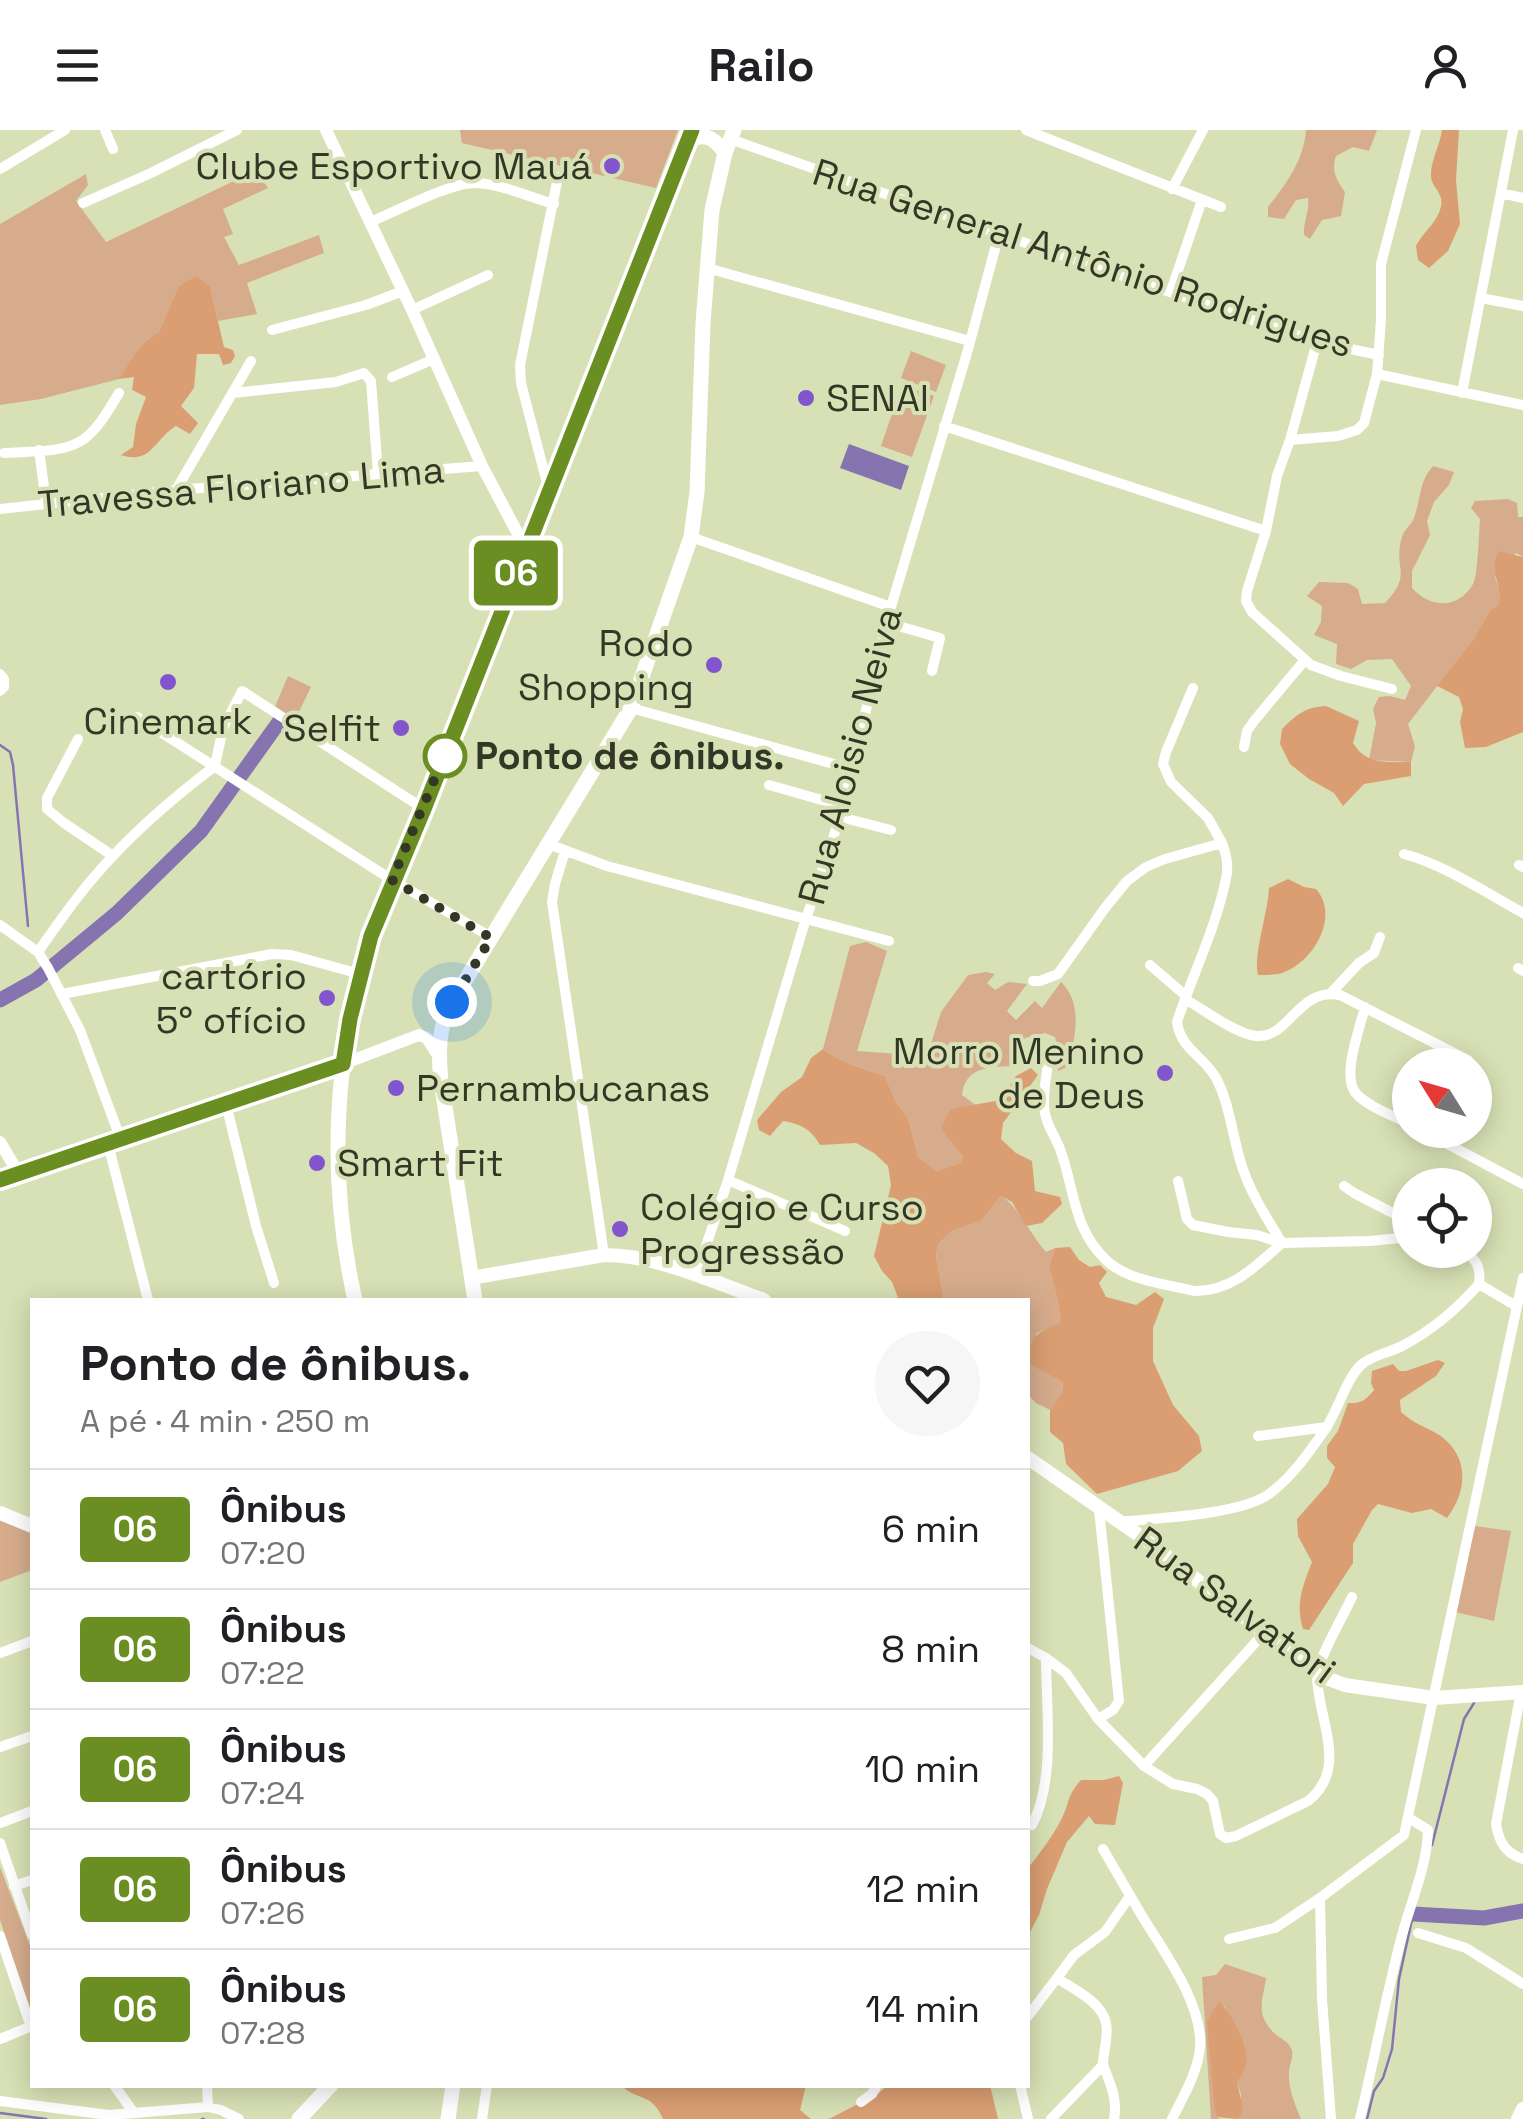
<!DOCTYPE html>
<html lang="pt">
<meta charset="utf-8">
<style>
:root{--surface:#fff;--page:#f6f6f6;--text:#202124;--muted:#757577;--line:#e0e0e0}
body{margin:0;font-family:"Space Grotesk",sans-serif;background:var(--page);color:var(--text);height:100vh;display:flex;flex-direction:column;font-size:38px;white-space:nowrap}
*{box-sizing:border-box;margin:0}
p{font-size:32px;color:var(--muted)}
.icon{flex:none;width:55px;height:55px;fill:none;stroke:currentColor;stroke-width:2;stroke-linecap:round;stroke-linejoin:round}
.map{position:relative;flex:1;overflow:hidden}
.drawer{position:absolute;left:30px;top:1168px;width:1000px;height:790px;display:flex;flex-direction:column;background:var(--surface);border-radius:0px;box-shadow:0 5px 25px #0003}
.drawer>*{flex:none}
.badge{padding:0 20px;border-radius:8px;font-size:35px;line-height:65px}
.needle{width:65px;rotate:307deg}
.buttons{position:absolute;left:1392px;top:918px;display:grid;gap:20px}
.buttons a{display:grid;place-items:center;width:100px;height:100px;border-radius:50%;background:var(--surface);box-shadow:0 5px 25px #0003;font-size:50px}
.you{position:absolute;width:50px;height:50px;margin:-25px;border:8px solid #fff;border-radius:50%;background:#1a73e8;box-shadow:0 0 0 15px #1a73e833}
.map>.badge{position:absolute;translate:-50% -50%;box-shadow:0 0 0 5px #fff}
.round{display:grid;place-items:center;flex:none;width:105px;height:105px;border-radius:52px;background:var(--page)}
.headline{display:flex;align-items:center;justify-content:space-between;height:170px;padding:0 50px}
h1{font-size:48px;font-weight:800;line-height:75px}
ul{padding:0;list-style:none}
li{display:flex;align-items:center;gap:30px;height:120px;padding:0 50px;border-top:2px solid var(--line)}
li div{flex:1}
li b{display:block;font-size:38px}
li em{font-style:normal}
li .badge{min-width:110px;font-weight:700;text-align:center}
header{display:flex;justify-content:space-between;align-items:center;height:130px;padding:0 50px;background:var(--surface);font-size:45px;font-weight:800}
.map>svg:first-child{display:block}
.green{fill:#d6ac8d}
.forest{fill:#da9e72}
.water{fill:#8674b0}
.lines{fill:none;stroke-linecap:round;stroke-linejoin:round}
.stream{stroke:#8674b0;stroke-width:2.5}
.river{stroke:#8674b0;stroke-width:15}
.minor{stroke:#fff;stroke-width:10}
.tertiary{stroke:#fff;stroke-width:12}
.secondary{stroke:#fff;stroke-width:14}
.primary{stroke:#fff;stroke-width:15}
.line-casing{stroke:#fff;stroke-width:22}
.line{stroke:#6b8e23;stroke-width:15}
.walk{stroke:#333725;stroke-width:10;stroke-dasharray:0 18}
.poi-dot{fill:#8255ce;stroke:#d8e1b5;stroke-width:4}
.stop-dot{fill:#fff;stroke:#6b8e23;stroke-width:5}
.labels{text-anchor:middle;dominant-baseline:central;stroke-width:8;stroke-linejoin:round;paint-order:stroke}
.poi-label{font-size:38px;fill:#333725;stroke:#d8e1b5;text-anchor:end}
.street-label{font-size:38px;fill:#333725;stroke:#d8e1b5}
.stop-label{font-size:38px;font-weight:bold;fill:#333725;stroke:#d8e1b5;text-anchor:start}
</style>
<header><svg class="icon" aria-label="menu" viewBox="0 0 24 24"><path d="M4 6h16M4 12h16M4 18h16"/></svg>Railo<svg class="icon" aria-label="person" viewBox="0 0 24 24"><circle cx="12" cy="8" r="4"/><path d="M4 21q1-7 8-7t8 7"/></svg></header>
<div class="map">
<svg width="1523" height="1989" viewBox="0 0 1523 1989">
<rect width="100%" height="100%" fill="#d8e1b5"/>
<path class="green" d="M460,0H678L656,58L462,13Z
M1306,0H1377L1369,21L1353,17L1336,26C1331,41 1336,49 1345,62L1341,86L1322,90L1310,109L1304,105C1303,92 1310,80 1308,68L1296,70L1284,89L1268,87V77C1286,54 1304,30 1306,0Z
M257,40L268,58L223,79L233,104L224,107L239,135L319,105L324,123L247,153L257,184L218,191L210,158L178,157L159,202L148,209L119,249L41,269L0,275V94L86,44L88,55L76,71L106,112Z
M911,221L946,235L936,262L901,248Z
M902,255L934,266L912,327L881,316Z
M1433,336L1454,342L1449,355L1434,372L1427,391L1430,405L1412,441V458C1430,478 1458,480 1473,454C1478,446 1479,402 1480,389L1471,378L1475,371L1508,369L1517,373L1518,387H1523V427L1516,423L1495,447L1500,463L1499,474L1490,480L1474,508L1408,594L1415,616L1411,632L1369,630L1376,593L1373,579L1379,567L1390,566L1405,570L1411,556L1392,529L1367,530L1351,539L1336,534L1337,514L1314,505L1321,492L1322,476L1307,466L1319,452L1348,453L1358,459L1362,474L1385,473C1414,442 1392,439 1402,407C1404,399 1411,396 1414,388C1421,369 1419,351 1433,336Z
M288,546L311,557L297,586L333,609L331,614L274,579Z
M866,812L887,821L857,921L898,924L910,922L912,933L924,936L941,882L968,845L986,842L995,844L987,853L995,860L1008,852L1027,854L1007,881L1016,890L1035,871L1042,878L1061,852C1084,874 1075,910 1067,937L1058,941L1059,924L1055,907L1045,903L1025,908L1010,936C987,937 965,938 962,965L977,976L951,979L950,1011L963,1025L960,1033L937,1041L918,1027L908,988L896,972L885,946C864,939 841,933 823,919L850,816Z
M1001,1066C1018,1075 1031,1106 1046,1122L1055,1118L1049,1136L1059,1177L1060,1193L1037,1203L1029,1234L1063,1251L1062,1262L1050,1280L1036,1273L1028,1265V1170H944L936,1126L938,1114L950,1101L981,1091Z
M0,1389L32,1402V1440L0,1452Z
M1475,1396L1511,1401L1494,1491L1455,1482Z
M0,1737L32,1821V1884L0,1790Z
M1225,1834L1266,1848C1263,1871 1255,1882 1273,1902C1278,1907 1288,1911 1291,1918C1295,1926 1289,1934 1289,1942C1288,1959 1295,1974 1301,1989H1236L1241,1985V1964L1237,1952C1257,1917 1238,1907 1224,1876L1211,1936L1217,1987L1220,1989H1211L1202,1847L1216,1845Z"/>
<path class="forest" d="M1442,0H1459L1456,50L1460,94L1448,121L1429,138L1418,130L1416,116C1423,102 1438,92 1441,76C1444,63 1432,58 1431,47C1430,32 1440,15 1442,0Z
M196,146L210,157L224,217L233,220L235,226L231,233L223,235L219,224H197L194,258L181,276L198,293L190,304L176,296C154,309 152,335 121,325L133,317L136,294L146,267L132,260L134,247L119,249L135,224L148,209L159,202L178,157Z
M1498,421L1523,427V602L1486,617L1465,618L1460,592L1463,579L1459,567L1437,556L1474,508L1490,480L1499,474C1502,452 1489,445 1498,421Z
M1326,576L1359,591L1353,613C1366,635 1387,632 1411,632V646L1364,654L1343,676L1334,663L1309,649L1290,634L1280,614L1282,599C1296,585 1305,577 1326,576Z
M1288,749L1304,757L1316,759C1340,786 1314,832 1282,843C1275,845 1266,845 1258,845C1253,824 1268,783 1269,758Z
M823,919C841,933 864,939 885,946L896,972L908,988L918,1027L937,1041L960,1033L963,1026L950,1011L941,997L951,979L1001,970L1016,946L1031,938L1038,945L1003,993L1001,1009L1016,1023L1032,1031L1035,1061L1060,1067L1062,1074L1042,1093L1026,1096L1012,1072L1001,1066L981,1091L951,1101L938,1114L936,1126L944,1170H899L892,1152L882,1141L874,1126L891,1055L888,1036L874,1023L856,1013L820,1015C811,999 801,994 783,991L770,1006L759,1000L757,990L781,962L802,947L811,928Z
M1070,1117L1079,1130L1090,1137L1100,1135L1107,1142L1099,1153L1106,1167L1136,1175L1155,1162L1164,1169L1153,1198V1231L1173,1275L1199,1306L1202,1321L1178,1341L1097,1364L1066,1334L1063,1313L1050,1302V1280L1062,1262L1063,1252L1029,1234C1027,1208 1038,1201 1060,1193L1059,1177L1049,1136L1055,1118Z
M1438,1230L1445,1233L1436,1246L1400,1270L1401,1282C1412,1292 1423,1296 1436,1303C1469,1323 1469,1359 1447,1388L1431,1379L1412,1383L1378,1374L1372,1380L1353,1414V1433L1309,1500L1303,1499C1295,1474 1303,1455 1312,1432L1298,1406L1297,1389L1328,1354L1335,1337L1327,1328V1316L1338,1301L1348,1273C1361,1274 1366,1270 1374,1260L1371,1253L1372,1241L1393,1234L1399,1241H1406Z
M1119,1646L1123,1653L1115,1695L1095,1694L1089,1686L1067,1712L1047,1759L1039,1785L1028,1806V1738C1040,1723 1053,1706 1062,1688C1071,1669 1066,1667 1081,1650H1104Z
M1219,1872C1232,1884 1252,1919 1245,1938C1244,1943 1240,1947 1237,1952L1243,1978L1241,1986L1236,1989L1217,1987L1214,1974L1207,1891Z
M621,1955H806L800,1980L811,1989H663C652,1962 636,1971 621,1955Z
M888,1955H990L998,1989H829L879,1963Z"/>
<path class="water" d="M849,314L909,336L901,360L840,338Z"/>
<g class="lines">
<path class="stream" d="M0,615L10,622L13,635L28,796
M32,845V852
M1432,1715L1464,1589L1474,1573
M0,1983L46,1989
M202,1989H204
M1367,1989L1374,1961L1383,1948L1392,1919L1399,1849L1413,1785"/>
<path class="river" d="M0,870L36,850L117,783L201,701L279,592
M1413,1784L1484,1788L1523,1781"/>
<path class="minor" d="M105,0L113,19
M1026,0L1221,77
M730,9L999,104L1317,212L1379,225
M0,39L65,0
M1172,59L1203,0
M1501,63L1523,68
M83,73L151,43L237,0
M370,92C395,82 451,52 476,53C502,54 529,67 554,74
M707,138L970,211
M1171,161L1202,70
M1481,168L1523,176
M412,180L488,145
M272,200L366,175L403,161
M1317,212L1290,310L1277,346L1266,401L1247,461L1246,471L1252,482L1311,535L1341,546L1392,559
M1377,244L1523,275
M392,247L434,229
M233,263L336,252L364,243L371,251L378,344
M1462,263L1513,0
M944,296L1266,401
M1290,310L1338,306L1357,300L1364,293L1377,244L1381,190V134L1416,0
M39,320L46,372
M4,323C29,321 63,324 84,309C99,298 109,279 119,263
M176,360L251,231
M549,361L521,253L520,235L558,47
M0,379L176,360L482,336
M691,407L891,477
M888,493L940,508L932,541
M0,544L4,549V557L0,561
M1193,558L1166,622L1163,634L1171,652L1208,688L1222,713
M631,578L852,639
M137,587L392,750L491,807
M78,609L47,668V679L64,693L113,726
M1244,617L1247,601L1254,591L1304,531
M769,655L843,676
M840,687L891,700
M548,714L607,736L889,811
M565,721L555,754L552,772L604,1125
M1404,724C1445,735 1485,762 1523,783
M1519,735L1523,737
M0,795L38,822L48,838L80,900L121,1010
M38,822C56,796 74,770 94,747C128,707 174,667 215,636L223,598L242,561L424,679
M1150,835L1186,866
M1518,838L1523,841
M1033,851H1040L1058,844L1105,778L1127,751L1146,737L1165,729L1222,713C1226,723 1228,732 1227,743C1218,794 1193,843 1177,892C1181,920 1203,925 1216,948C1229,972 1232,1003 1240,1030C1248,1059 1266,1087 1282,1113
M1331,863L1359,833L1374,823L1380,807
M62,864L272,824L291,825L360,844
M1185,869C1203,879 1237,905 1257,906C1290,908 1298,857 1340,865L1468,930
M1365,877C1360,898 1342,944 1355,962C1364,975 1396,987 1410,994
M1049,923C1048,940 1043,958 1044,976C1045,993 1054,1004 1060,1019C1075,1059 1072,1098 1107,1131C1129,1151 1166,1154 1194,1161C1231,1162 1256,1136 1282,1113L1370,1111L1410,1107
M226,974L256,1096L274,1153
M1421,1000L1523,1054
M108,1014L148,1170
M728,1050L845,1101
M1178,1051L1187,1089L1193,1095L1228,1102L1257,1105L1281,1113
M1344,1056L1354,1063L1410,1092
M1463,1120C1477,1130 1481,1137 1479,1154L1516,1176
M696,1146L728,1050L803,798L840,687L891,477L967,223L999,104
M1258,1306L1327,1297
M1120,1392C1156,1388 1240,1385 1269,1364C1291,1348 1308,1324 1324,1301C1337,1283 1346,1249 1361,1235C1372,1225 1389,1223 1402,1216C1431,1201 1458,1178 1479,1154
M1028,1518L1046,1528L1066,1543L1098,1589L1144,1636L1173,1654L1197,1659L1207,1664L1213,1671L1220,1704L1226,1708L1236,1706L1308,1671C1350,1638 1317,1588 1317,1545C1317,1531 1345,1483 1352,1467
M0,1523L32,1511
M1521,1562L1496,1694C1499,1712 1505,1723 1523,1729
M1098,1589L1113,1580L1119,1571L1099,1379
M0,1617L32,1606
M1144,1636L1264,1503
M0,1693L32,1681
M1032,1695C1056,1650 1046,1578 1046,1528
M0,1713L32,1805
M1103,1719C1116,1741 1129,1764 1142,1786C1164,1822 1203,1874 1200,1917C1198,1942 1183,1967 1172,1989
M14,1756L32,1750
M1320,1768L1322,1869L1331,1989
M1418,1803L1466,1818L1523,1854
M0,1806L31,1897
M1229,1809L1275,1798L1320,1768L1404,1705L1523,1148
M1028,1886L1057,1848
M0,1909L32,1896
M1103,1935C1103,1922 1109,1906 1106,1893C1102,1872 1073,1859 1057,1848L1074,1825L1105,1802L1130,1766
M114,1955L134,1983
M207,1955L208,1977
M1020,1955L1028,1989
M0,1971L109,1985L208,1977L221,1980L239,1989
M861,1972L872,1964L877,1955
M482,1989L487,1955
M1051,1989L1103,1935C1110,1953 1118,1969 1114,1989
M1360,1989C1374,1930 1385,1871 1400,1813C1409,1775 1427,1739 1428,1700L1409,1688"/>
<path class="tertiary" d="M326,0L412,180L482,336L526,419
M0,1012L19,1044
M0,1050L343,934L419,905L427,908L439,927"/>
<path class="secondary" d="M471,1148L604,1125C658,1125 713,1152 764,1170
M1028,1328L1146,1410L1264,1503L1326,1548L1345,1555L1434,1568L1523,1562
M0,1383L32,1396
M1518,1989L1523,1979"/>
<path class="primary" d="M687,12C704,1 715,8 725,23
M355,1170C328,1051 333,923 371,806C385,762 406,721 424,679L692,0
M475,1170L441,951C438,923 438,897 452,872L631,578L691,407L697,362L703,193L712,80L725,23L734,0
M299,1989L331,1955
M448,1989L453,1955"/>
</g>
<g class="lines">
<defs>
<path id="line" d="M0,1050L343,934L350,889L371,806L424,679L692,0"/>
</defs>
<use href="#line" class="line-casing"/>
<use href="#line" class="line"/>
<path class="walk" d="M445,626L446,622L392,750L491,808L452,872"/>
</g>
<g class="poi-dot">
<circle cx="612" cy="36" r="10"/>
<circle cx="806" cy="268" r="10"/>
<circle cx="714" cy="535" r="10"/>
<circle cx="168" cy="552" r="10"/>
<circle cx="401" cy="598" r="10"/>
<circle cx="327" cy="868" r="10"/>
<circle cx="1165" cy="943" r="10"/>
<circle cx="396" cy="958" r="10"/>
<circle cx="317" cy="1033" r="10"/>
<circle cx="620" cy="1099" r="10"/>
</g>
<circle class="stop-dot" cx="445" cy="626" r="20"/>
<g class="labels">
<g class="poi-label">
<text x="592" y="36">Clube Esportivo Mauá</text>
<text x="826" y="268" text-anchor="start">SENAI</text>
<text x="694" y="513">Rodo<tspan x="694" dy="44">Shopping</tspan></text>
<text x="168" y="591" text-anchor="middle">Cinemark</text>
<text x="381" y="598">Selfit</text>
<text x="307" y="846">cartório<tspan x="307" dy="44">5° ofício</tspan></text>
<text x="1145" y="921">Morro Menino<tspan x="1145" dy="44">de Deus</tspan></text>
<text x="416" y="958" text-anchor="start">Pernambucanas</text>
<text x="337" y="1033" text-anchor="start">Smart Fit</text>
<text x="640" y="1077" text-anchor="start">Colégio e Curso<tspan x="640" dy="44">Progressão</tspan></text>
</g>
<g class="street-label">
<text transform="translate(1083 128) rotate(18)">Rua General Antônio Rodrigues</text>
<text transform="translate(241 357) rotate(-5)">Travessa Floriano Lima</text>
<text transform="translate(850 626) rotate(-75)">Rua Aloisio Neiva</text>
<text transform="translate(1235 1475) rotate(36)">Rua Salvatori</text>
</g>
<g class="stop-label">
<text x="475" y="626">Ponto de ônibus.</text>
</g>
</g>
</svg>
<div class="buttons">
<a><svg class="needle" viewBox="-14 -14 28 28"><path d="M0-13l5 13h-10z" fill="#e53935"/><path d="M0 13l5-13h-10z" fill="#757577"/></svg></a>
<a><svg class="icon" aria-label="locate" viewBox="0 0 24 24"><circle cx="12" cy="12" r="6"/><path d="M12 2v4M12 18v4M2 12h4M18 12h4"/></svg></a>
</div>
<div class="you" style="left:452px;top:872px"></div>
<b class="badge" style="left:516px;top:443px;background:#6b8e23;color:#fff">06</b>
<section class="drawer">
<div class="headline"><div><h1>Ponto de ônibus.</h1><p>A pé · 4 min · 250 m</p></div><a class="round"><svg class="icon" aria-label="heart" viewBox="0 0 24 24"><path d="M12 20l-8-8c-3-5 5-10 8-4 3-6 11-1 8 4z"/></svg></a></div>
<ul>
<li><span class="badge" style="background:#6b8e23;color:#fff">06</span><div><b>Ônibus</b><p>07:20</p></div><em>6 min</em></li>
<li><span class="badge" style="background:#6b8e23;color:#fff">06</span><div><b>Ônibus</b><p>07:22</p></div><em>8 min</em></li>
<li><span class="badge" style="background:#6b8e23;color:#fff">06</span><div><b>Ônibus</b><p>07:24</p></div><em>10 min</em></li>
<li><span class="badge" style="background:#6b8e23;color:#fff">06</span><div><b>Ônibus</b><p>07:26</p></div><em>12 min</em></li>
<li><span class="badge" style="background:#6b8e23;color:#fff">06</span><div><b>Ônibus</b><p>07:28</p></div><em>14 min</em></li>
</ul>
</section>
</div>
